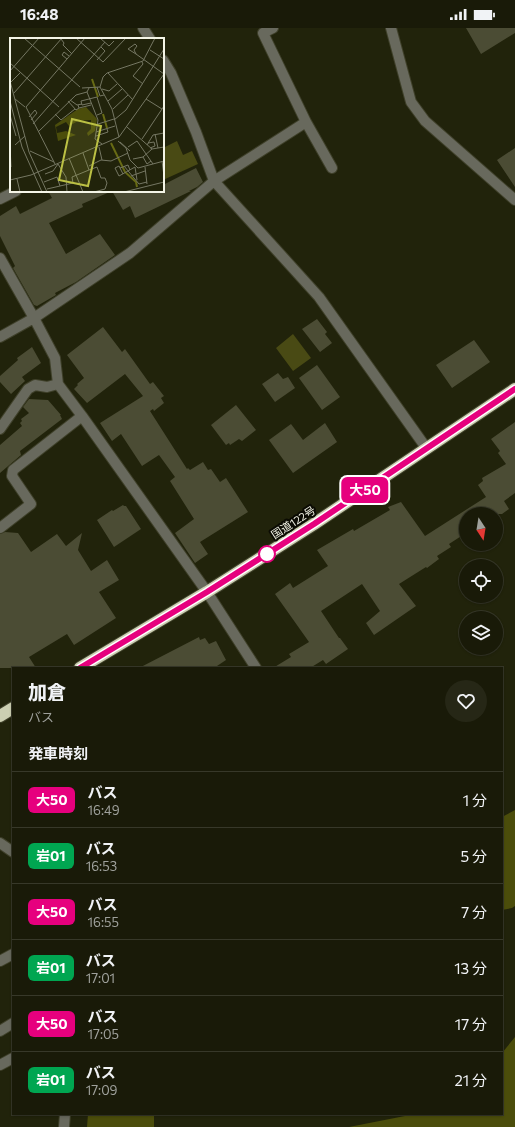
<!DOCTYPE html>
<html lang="ja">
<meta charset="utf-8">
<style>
:root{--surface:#191a08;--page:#262716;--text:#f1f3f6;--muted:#9fa19c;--line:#373829}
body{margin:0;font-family:Commissioner,"Noto Sans JP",sans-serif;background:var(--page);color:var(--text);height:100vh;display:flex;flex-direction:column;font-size:15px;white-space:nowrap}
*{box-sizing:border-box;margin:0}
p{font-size:13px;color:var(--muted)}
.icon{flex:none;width:22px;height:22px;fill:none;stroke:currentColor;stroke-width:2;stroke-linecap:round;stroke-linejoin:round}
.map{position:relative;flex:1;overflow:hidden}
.side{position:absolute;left:12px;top:639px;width:491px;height:448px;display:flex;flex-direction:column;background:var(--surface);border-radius:0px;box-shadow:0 1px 3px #0004,0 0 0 1px var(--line)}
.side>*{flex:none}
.badge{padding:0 8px;border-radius:6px;font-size:14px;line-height:26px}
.needle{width:26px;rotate:168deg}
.fabs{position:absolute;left:459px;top:479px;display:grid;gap:8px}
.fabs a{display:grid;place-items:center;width:44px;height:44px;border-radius:50%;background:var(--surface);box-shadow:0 1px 3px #0004,0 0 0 1px var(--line);font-size:20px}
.map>.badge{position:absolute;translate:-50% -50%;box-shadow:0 0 0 2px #fff}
h2{padding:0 16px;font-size:15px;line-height:36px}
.round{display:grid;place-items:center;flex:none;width:42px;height:42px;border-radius:21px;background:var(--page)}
.head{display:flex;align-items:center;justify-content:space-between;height:68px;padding:0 16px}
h1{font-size:19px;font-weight:800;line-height:30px}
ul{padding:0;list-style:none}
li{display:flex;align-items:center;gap:12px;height:56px;padding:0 16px;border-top:1px solid var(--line)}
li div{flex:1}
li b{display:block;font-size:15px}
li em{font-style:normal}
li .badge{min-width:44px;font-weight:700;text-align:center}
.status{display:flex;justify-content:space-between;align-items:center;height:28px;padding:0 20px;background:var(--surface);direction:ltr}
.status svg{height:11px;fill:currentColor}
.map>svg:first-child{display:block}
.green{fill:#494a14}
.forest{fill:#4b4d0b}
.building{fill:#4b4c34}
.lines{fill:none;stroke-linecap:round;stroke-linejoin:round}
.minor-casing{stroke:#3f402a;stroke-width:12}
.highway-casing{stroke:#3f402a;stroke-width:14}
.minor{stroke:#68695d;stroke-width:10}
.highway{stroke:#cccfb2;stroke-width:12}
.line-casing{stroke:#fff;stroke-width:9}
.line{stroke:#e6007e;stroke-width:6}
.stop-dot{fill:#fff;stroke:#e6007e;stroke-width:2}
.labels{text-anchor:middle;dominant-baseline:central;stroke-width:4;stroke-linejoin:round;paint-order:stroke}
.street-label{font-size:11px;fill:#f4f5e7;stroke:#0b0b03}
.inset-river{fill:none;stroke:#686b14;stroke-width:2}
.inset-road{fill:none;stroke:#757763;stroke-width:1}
.view{fill:#bbc044;fill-opacity:0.15;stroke:#bbc044;stroke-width:2}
.inset-edge{fill:none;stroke:#f4f5e7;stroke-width:2}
</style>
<div class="status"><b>16:48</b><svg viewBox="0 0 49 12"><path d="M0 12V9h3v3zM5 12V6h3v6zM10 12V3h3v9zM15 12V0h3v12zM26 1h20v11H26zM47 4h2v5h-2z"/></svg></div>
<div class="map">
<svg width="515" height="1099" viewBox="0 0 515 1099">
<rect width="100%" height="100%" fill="#21230b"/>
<path class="green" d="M177,113L183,127L192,123L198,136L163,152V120Z
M293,306L311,330L293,343L276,320Z"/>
<path class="forest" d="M515,782V878L512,880L502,882V789Z
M515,1009V1099H349L415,1086H502V1025Z
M88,1086H154V1099H87Z"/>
<path class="building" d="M466,0H515V5L481,26Z
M515,120V159L497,132Z
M196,140L203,154L197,159L189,163H191L135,190L130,178L123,182L112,163L82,176L83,179L49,195L66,226L100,206L115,227L76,254L55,265L56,267L37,278L34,277L13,240L15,238L0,208V188L16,178L20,186L52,170L48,163H163V157Z
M317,291L327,304L325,306L332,315L320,324L302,301Z
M103,299L122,324L125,321L150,356L153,354L164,368L161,370L164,375L154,383L153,381L150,383L187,441L188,440L190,442L203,434L208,442L211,441L220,454L226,450L248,484L200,514L208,526L195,535L175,505L194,491L170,453L175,449L159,427L142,438L121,406L112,413L100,395L143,368L125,346L87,375L74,361L78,357L77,356L84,350L67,327Z
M474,312L490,334L452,360L436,337Z
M32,319L41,335L22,349L25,353L11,366L0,354V348L18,332L17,330Z
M317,337L340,369L322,382L299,350Z
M278,345L283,351L288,349L295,360L275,374L262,356Z
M29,371L48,372L61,387H60L62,391L20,423L21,427L0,445V417L22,398L20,395L22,393L21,391L29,385L23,379Z
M236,377L256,402L242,413L239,411L230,417L229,415L226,417L211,397Z
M515,394V465L504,473L509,481L502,486H466V505L449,516L451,519L437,528L439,531L427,540L426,539L399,556L416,578L374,607L366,595L380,583L362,556L321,583L339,610H340L348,621L326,636L323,632L310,640H273L291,629L289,626L309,614L275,566L290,555L293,560L328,538L317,522L353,501L354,503L390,482L388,479L401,474L425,508L486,469L478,457L483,453L482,450L506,436L498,425L500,423L491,411Z
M325,395L337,414L293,445L269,412L291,396L303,412Z
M123,477L124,478H126L141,501L114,519L97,492L112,482L113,483Z
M5,504L18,505L31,524L57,506L66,518L82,505L78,522L91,543L107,532L119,552L99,564L116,590L74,617L67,606L29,629L36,640H0V506Z
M199,609L200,612L205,610L209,616L216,613L226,632L214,640H139Z"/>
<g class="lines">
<defs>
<path id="minor" d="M143,0L150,11
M391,0L411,74L425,93L515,172
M163,32L171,45L196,104L214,153L319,269L427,421
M306,94L332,140
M0,171L16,163
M0,230L34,290L0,309
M0,401L28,361L35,357L47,359L58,356
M0,500L31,476L12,448L13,442L82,388
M256,640L207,564L82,388L58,356L55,330L34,290L130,225L214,153L306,94L263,5L273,0
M0,815L13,824
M0,933L13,926
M0,1003L13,995
M0,1037L13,1030
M64,1099L65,1086"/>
<path id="highway" d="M80,640L207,564L314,496L515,361
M0,688L13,680"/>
</defs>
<use href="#minor" class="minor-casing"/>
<use href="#highway" class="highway-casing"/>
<use href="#minor" class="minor"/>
<use href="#highway" class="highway"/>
</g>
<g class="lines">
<defs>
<path id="line" d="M80,640L207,564L314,496L515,361"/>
</defs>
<use href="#line" class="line-casing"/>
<use href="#line" class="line"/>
</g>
<circle class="stop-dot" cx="267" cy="526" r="8"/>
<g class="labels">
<g class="street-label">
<text transform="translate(293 494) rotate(-33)">国道122号</text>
</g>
</g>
<g transform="translate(10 10)">
<rect width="154" height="154" fill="#21230b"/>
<path d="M76,69L87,81L85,93L78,98L77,95L81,91V82L68,83L59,88L56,84L46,89L47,95L56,93L66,97L48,103L45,87L68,71Z" fill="#4b4d0b"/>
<path class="inset-river" d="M82,41L88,59M93,76L97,90M101,105L115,134L126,144L127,149"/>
<path class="inset-road" d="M14,0L70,49M66,0L93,24L116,0M90,0L99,8L104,3M51,1L54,5L53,7L62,16M125,6L127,8L124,12L126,16L118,11ZM140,12L154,21M126,16L154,36M57,21L52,17L54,14L59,18M87,22L95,13L91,9M132,24L133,26L123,38L133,46M0,25L49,69M0,33L29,0M98,35L123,62M0,43L19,114L37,154M1,44L10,35M87,49L90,58L94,57M72,50L90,49M79,50L77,54L88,82L85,101L92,106M92,51L99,53L107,46M4,55L52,0M5,61L15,69M136,61L152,71M60,62L67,67L72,66M0,63L12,109L32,154M58,63L66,72L69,70L68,67M98,63L112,51M81,65L72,67L71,63L87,59L92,75L87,77M69,70L81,67M103,71L118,57M45,76L51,82L65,71M0,77L6,98M19,79L25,72L27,75L21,82M104,82L116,72L154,11M23,86L95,4M88,86L104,81M117,89L142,111M28,94L66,57L77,54M86,94L105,88M145,96L148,110M86,98L98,94L97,91M109,99L102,71L90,49L93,39L97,35L133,23L145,0M132,101L154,68M108,103L116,110L120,122L128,130L154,123M110,104L120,113M138,105L144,104L145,108L140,110M5,107L15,98M137,107L143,97L154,95M0,108L1,129M89,109L92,122M118,109L127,103L143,126M20,113L44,124M133,119L137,126L141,123M59,120L73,154M123,121L133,119L142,111L154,109M152,123L154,138M45,126L16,69L75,0M48,126L56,139L57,154M79,128L91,122L101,123L118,115M114,128L129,146L137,144M125,129L127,142M135,129L137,146M110,130L109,128L105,130L109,138L125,129M79,132L87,129L91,140H95L97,145L95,151L84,154M35,136L43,133L48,126M113,136L110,130L118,127L120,132M21,137L109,99L154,36M121,138L135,133M7,141L10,154M0,142L21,137M34,144L47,139L50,148M37,151L63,145L62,139L79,132L73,115M114,154L154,144"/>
<path class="view" d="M62,81L91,88L78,148L49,142Z"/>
<rect width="154" height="154" class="inset-edge"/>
</g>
</svg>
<div class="fabs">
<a><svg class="needle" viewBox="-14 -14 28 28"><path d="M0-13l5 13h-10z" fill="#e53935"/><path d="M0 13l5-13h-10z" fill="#9fa19c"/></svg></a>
<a><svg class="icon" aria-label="locate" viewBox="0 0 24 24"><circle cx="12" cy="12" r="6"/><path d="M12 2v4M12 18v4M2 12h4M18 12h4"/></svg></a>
<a><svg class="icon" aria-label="layers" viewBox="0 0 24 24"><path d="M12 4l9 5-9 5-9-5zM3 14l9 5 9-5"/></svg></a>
</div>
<b class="badge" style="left:365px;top:462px;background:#e6007e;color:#fff">大50</b>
<section class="side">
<div class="head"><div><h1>加倉</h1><p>バス</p></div><a class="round"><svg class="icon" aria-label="heart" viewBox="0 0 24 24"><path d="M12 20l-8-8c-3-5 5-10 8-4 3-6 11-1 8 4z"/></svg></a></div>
<h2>発車時刻</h2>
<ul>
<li><span class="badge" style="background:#e6007e;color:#fff">大50</span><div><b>バス</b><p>16:49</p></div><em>1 分</em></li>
<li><span class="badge" style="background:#00a651;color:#fff">岩01</span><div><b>バス</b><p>16:53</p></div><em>5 分</em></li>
<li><span class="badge" style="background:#e6007e;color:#fff">大50</span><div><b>バス</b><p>16:55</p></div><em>7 分</em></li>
<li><span class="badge" style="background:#00a651;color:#fff">岩01</span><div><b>バス</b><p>17:01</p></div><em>13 分</em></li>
<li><span class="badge" style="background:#e6007e;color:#fff">大50</span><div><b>バス</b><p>17:05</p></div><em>17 分</em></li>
<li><span class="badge" style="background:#00a651;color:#fff">岩01</span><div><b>バス</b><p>17:09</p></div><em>21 分</em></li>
</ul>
</section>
</div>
